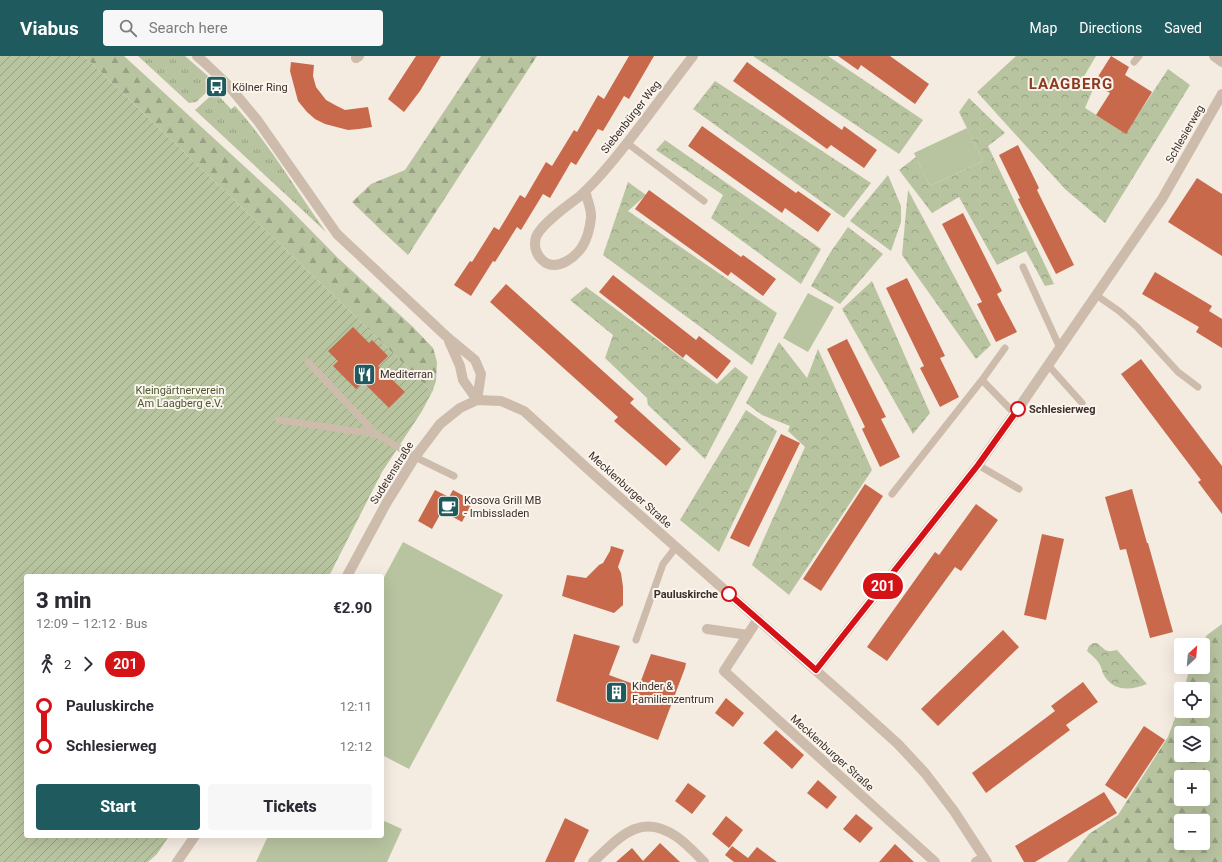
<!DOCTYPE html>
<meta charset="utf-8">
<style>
:root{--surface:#fff;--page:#f7f7f7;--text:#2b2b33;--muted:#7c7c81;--accent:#1f5a5e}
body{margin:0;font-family:Roboto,sans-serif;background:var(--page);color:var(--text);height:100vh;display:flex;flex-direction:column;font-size:15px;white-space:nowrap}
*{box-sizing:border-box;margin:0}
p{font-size:13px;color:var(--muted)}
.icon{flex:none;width:22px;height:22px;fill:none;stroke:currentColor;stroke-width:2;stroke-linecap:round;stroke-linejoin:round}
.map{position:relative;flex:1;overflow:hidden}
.details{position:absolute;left:24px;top:518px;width:360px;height:264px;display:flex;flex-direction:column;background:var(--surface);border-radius:4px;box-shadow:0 4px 16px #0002}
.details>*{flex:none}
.badge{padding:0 8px;border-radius:13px;font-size:14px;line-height:26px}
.needle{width:26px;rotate:26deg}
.tools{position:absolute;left:1174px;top:582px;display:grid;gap:8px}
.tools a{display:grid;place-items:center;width:36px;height:36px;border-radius:4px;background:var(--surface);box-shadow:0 4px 16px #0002;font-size:20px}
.map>.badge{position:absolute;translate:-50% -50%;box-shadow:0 0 0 2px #fff}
.legs{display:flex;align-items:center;gap:6px;height:44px;padding:0 12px;font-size:13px}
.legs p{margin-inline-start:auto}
.head{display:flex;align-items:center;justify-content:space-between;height:68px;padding:0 12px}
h1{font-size:22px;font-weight:800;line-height:30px}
.action{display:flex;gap:8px;margin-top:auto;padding:8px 12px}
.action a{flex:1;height:46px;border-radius:4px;background:var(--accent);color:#fff;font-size:16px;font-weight:800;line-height:46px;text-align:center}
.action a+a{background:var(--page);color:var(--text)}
ul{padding:0 12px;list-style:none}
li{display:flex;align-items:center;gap:14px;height:40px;font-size:15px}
li i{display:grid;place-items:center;width:6px;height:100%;margin:0 5px;background:currentColor}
li i::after{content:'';width:10px;height:10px;margin:-5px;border:3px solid;border-radius:50%;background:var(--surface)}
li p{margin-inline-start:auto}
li:first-child i{background:linear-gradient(#0000 50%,currentColor 0)}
li:last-child i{background:linear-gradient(currentColor 50%,#0000 0)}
header{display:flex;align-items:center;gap:24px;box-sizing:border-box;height:56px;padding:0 20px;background:var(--accent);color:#fff}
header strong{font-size:19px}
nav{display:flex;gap:22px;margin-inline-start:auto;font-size:14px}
.search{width:280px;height:36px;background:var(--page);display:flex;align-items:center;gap:10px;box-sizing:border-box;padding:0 14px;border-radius:4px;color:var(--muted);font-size:15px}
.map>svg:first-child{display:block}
.grass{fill:url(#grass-tufts)}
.forest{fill:url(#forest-firs);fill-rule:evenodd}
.park{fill:url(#park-crowns)}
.garden{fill:url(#garden-furrows)}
.pitch{fill:#b8c4a0}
.building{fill:#c8694b}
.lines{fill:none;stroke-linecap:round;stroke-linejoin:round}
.service{stroke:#cdbbac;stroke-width:7}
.minor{stroke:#cdbbac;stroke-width:10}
.tertiary{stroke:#cdbbac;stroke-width:10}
.line-1-casing{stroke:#fff;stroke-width:9}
.line-1{stroke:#d51317;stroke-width:6}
.stop-1-dot{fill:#fff;stroke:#d51317;stroke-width:2}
.labels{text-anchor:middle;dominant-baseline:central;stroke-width:4;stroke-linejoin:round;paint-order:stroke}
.poi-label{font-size:11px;fill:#3b302b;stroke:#fbf5ee;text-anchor:start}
.street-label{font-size:11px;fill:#3b302b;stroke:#fbf5ee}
.park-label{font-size:11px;fill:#4a5a2e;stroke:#fbf5ee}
.stop-label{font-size:11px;font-weight:bold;fill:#3b302b;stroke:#fbf5ee;text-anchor:start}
.district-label{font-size:15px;font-weight:bold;letter-spacing:1px;fill:#8c3b22;stroke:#fbf5ee}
</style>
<header>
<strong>Viabus</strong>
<div class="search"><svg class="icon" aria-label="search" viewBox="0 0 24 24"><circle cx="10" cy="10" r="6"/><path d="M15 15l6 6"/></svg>Search here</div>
<nav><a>Map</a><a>Directions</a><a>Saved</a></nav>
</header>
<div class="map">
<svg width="1222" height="806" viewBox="0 0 1222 806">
<defs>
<pattern id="grass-tufts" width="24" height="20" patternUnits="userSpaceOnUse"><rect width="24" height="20" fill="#b8c4a0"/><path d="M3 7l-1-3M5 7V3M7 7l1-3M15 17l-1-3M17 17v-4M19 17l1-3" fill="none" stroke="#97a083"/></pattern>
<pattern id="forest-firs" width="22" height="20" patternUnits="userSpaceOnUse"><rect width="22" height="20" fill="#b8c4a0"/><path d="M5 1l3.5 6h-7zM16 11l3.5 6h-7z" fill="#97a083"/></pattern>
<pattern id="park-crowns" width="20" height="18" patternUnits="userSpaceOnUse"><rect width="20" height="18" fill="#b8c4a0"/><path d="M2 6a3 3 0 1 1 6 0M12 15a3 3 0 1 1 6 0" fill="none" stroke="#97a083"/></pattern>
<pattern id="garden-furrows" width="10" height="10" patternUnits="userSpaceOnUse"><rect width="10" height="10" fill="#b8c4a0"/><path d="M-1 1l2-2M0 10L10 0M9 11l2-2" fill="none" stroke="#97a083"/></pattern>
</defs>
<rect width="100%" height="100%" fill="#f4ebe1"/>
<path class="grass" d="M138,0H185L209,21L205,24L211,32L196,46L189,47Z
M215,36L231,53L235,50C270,89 296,134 326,176L195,54Z"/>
<path class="forest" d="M84,0H124L281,144L337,201L413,271L433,292L437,306L436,325L432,336L362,267Z
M481,0H537L408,199L382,175L352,146L371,128L405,114Z
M1222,568V806H1067L1089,778L1118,759L1168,681L1181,646V655H1203V633H1184L1190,611H1203V589H1201L1207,579ZM1181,677H1203V699H1181ZM1181,721H1203V743H1181ZM1181,765H1203V787H1181Z"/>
<path class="park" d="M753,0H828L923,64L899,98Z
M1016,0H1096L1083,22L1094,31L1085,52L1126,77L1168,13L1190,29L1105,167L1065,133L977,36Z
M715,25L871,127L844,162L693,53Z
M969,42L1005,77L988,90L1054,228L1045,230L1026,195L997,209L959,141L932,157L899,114L916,101L930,130L983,105L959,56Z
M665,84L821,193L801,228L711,162L723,139L656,94Z
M888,119L901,150V166L891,195L850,165Z
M628,126L646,139L628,155L777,257L752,309L603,199Z
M908,134L991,289L976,303L902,199Z
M848,171L883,198L840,248L811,230L830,197Z
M872,225L930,357L913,378L842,253Z
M586,231L717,328L735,311L748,321L705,403L648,349L647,342L605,302L613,279L570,244Z
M779,286L807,322L818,293L872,414L789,539L752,509L805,391L788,375L790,370L762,359L746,347Z
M746,354L777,375L719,496L680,464Z
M1093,587H1097C1106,594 1105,597 1117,594L1147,628C1132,634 1115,636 1105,621C1102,617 1102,613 1100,609C1097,603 1091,599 1087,595L1089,590Z"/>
<path class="garden" d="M0,0H84L362,267L432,336L422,355L382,416L329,520H26V780H169L157,798L148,806H0Z"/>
<path class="pitch" d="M967,72L983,105L930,130L914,97Z
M808,237L834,251L808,296L783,282Z
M403,486L503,539L409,713L382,699V525Z
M382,764L402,773L387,806H256L268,780H382Z"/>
<path class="building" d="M416,0H441L420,35L404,56L388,43Z
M629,0H654L629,43L624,40L603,75L598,73L576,109L571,106L550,142L543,138L521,174L517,171L495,206L493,205L471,240L454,229L470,205L472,206L494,171L499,174L520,139L525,142L546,106L552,110L574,74L577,76L598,39L604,43Z
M838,0H890L929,28L915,48L861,9L858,14Z
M1111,0L1129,11L1125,19L1152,36L1126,78L1096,59L1110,37L1094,27Z
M291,6L314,9L313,20L316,31L326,44L335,49L345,54L368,51L372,71L359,73L348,74L325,68L315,63L307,56L298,45L290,15Z
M747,6L842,74L844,70L877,94L864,112L831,89L827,93L733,25Z
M702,70L796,137L798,135L831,158L818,176L785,152L782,157L688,90Z
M1018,89L1039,132L1037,134L1074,209L1056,218L1018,143L1020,142L999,99Z
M1197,122L1222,138V200L1168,166Z
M649,134L741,201L743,199L776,223L763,240L731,216L728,220L635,153Z
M963,157L1002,235L997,238L1017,276L996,286L977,248L982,246L942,168Z
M1155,216L1212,250L1209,255L1222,263V292L1196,276L1199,271L1142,238Z
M613,219L696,284L699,280L731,305L717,323L686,298L683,302L599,236Z
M907,222L945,300L940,302L959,341L940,351L920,312L924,310L886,232Z
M506,228L634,343L630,347L681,393L666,410L614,365L618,361L490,246Z
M353,271L369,287L372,284L388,300L378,310L405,336L389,352L363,326L356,333L333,310L338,305L328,295Z
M847,283L886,361L881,363L900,401L880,411L862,373L865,371L827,293Z
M1141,303L1222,410V458L1198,426L1201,424L1121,318Z
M781,378L800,387L749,491L730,482Z
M865,428L883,440L821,535L803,523Z
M1132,433L1147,487H1148L1173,576L1150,582L1126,493L1120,494L1105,441Z
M435,434L449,441L453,434L473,445L462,466L442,455L432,473L418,465Z
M976,448L998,464L961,515L955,511L887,605L867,591L935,496L939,499Z
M1042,478L1064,483L1046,564L1024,559Z
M611,490L624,494L618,511L621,517L623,531V549L614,557L562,540L567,519L586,522L599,509L603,507L610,495Z
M1003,574L1019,591L938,670L921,653Z
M574,578L620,590L609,619L639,630L651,598L686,607L685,612L658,684L556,645Z
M1083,626L1098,646L1066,669L1070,674L986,737L972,717L1055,655L1051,650Z
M726,642L744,657L733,671L715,657Z
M1144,670L1165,684L1126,743L1105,729Z
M776,674L804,699L792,713L763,687Z
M818,724L837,741L827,753L807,737Z
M688,727L706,740L692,758L675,745Z
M1104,736L1117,757L1035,806H1024L1015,790Z
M856,758L873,772L860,787L843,773Z
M726,760L743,774L729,792L712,778Z
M565,762L589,774L574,806H545Z
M660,787L680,806H616L632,792L643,805Z
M895,788L914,806H879Z
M732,790L748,802L757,791L777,806H734L725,799Z"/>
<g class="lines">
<path class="service" d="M1134,6L1139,0
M627,87L704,145
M1023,211L1060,292
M1096,239L1119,255L1137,271L1178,316L1198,331
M308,306L376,378L415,401L454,420
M1048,309L1082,347
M982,324L1015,358
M279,364L376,378
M978,409L1019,433
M892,438L982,324L1005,292
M636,584L663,508L676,491"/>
<path class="minor" d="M197,0L205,7L228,29L258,65L337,178L446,280L475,304L481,318L477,344
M1214,0L1222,6
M356,2L359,0
M585,135C587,143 592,154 591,162C590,171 587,183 582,191C575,201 559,214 546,207C537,201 533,192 536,181C541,168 568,149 580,140C600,122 618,99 634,78C654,52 673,26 693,0
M449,285L460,310L463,324L477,344
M758,563L724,615L935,806
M707,573L748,579
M816,614L978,409L1018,353L1162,143L1222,38
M593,806C619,782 640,755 677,781C687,788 696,798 704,806
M976,806L984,802"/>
<path class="tertiary" d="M347,520L387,446L415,401L440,368L460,352L477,344L501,345L524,355L600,424L847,642L898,688L925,717L954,755L987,806
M177,806L195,780"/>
</g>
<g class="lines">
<defs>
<path id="line-1" d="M729,538L816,614L978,409L1018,353"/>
</defs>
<use href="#line-1" class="line-1-casing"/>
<use href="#line-1" class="line-1"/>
</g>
<defs>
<symbol id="bus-square" viewBox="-11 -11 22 22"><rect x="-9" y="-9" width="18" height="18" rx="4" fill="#1f5a5e" stroke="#fbf5ee"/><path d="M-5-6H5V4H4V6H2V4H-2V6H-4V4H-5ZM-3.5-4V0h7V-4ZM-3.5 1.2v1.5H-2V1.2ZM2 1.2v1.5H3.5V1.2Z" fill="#fff"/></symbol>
<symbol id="restaurant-square" viewBox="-11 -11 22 22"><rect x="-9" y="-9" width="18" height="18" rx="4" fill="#1f5a5e" stroke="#fbf5ee"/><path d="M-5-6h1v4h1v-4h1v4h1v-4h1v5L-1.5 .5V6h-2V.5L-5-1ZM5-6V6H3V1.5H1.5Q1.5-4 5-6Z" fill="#fff"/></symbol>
<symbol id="cafe-square" viewBox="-11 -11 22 22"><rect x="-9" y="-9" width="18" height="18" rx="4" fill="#1f5a5e" stroke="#fbf5ee"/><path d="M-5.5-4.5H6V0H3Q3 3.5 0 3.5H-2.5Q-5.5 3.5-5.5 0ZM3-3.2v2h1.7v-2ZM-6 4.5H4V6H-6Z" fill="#fff"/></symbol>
<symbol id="building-square" viewBox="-11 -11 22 22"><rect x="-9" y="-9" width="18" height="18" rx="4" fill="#1f5a5e" stroke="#fbf5ee"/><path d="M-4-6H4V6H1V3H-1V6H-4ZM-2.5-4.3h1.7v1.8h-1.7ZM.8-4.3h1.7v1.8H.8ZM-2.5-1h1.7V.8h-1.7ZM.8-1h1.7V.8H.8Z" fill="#fff"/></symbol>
</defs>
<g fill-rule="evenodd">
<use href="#bus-square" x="204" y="18" width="25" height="25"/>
<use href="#restaurant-square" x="352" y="306" width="25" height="25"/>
<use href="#cafe-square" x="436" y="438" width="25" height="25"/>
<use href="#building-square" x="604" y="624" width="25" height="25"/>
</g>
<g class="stop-1-dot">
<circle cx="1018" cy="353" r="7"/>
<circle cx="729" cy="538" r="7"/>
</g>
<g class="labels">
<g class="poi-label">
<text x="232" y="31">Kölner Ring</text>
<text x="380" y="318">Mediterran</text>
<text x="464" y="444">Kosova Grill MB<tspan x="464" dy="13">- Imbissladen</tspan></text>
<text x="632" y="630">Kinder &amp;<tspan x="632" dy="13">Familienzentrum</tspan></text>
</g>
<g class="street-label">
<text transform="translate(631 61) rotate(-52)">Siebenbürger Weg</text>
<text transform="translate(1185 78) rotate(-60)">Schlesierweg</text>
<text transform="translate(392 417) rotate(-58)">Sudetenstraße</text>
<text transform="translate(630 434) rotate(42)">Mecklenburger Straße</text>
<text transform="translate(832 697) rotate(42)">Mecklenburger Straße</text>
</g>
<g class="park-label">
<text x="180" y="334">Kleingärtnerverein<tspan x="180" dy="13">Am Laagberg e.V.</tspan></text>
</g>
<g class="stop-label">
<text x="1029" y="353">Schlesierweg</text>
<text x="718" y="538" text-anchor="end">Pauluskirche</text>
</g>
<g class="district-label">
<text x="1071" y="28">LAAGBERG</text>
</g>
</g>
</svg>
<div class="tools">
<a><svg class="needle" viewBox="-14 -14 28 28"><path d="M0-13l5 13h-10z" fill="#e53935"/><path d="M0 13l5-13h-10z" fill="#7c7c81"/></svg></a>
<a><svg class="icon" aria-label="locate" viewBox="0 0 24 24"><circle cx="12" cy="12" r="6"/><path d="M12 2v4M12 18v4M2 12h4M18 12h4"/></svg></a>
<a><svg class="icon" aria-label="layers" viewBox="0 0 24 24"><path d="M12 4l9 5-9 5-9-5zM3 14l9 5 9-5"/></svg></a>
<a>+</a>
<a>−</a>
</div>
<b class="badge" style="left:883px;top:530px;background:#d51317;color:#fff">201</b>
<section class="details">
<div class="head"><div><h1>3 min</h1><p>12:09 – 12:12 · Bus</p></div><b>€2.90</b></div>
<div class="legs"><svg class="icon" aria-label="walk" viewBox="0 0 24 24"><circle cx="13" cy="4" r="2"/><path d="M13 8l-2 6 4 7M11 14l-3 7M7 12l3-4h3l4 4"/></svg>2<svg class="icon" aria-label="forward" viewBox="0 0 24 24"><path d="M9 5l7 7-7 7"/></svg><b class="badge" style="background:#d51317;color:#fff">201</b></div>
<ul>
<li><i style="color:#d51317"></i><b>Pauluskirche</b><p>12:11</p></li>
<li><i style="color:#d51317"></i><b>Schlesierweg</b><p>12:12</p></li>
</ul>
<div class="action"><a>Start</a><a>Tickets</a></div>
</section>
</div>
